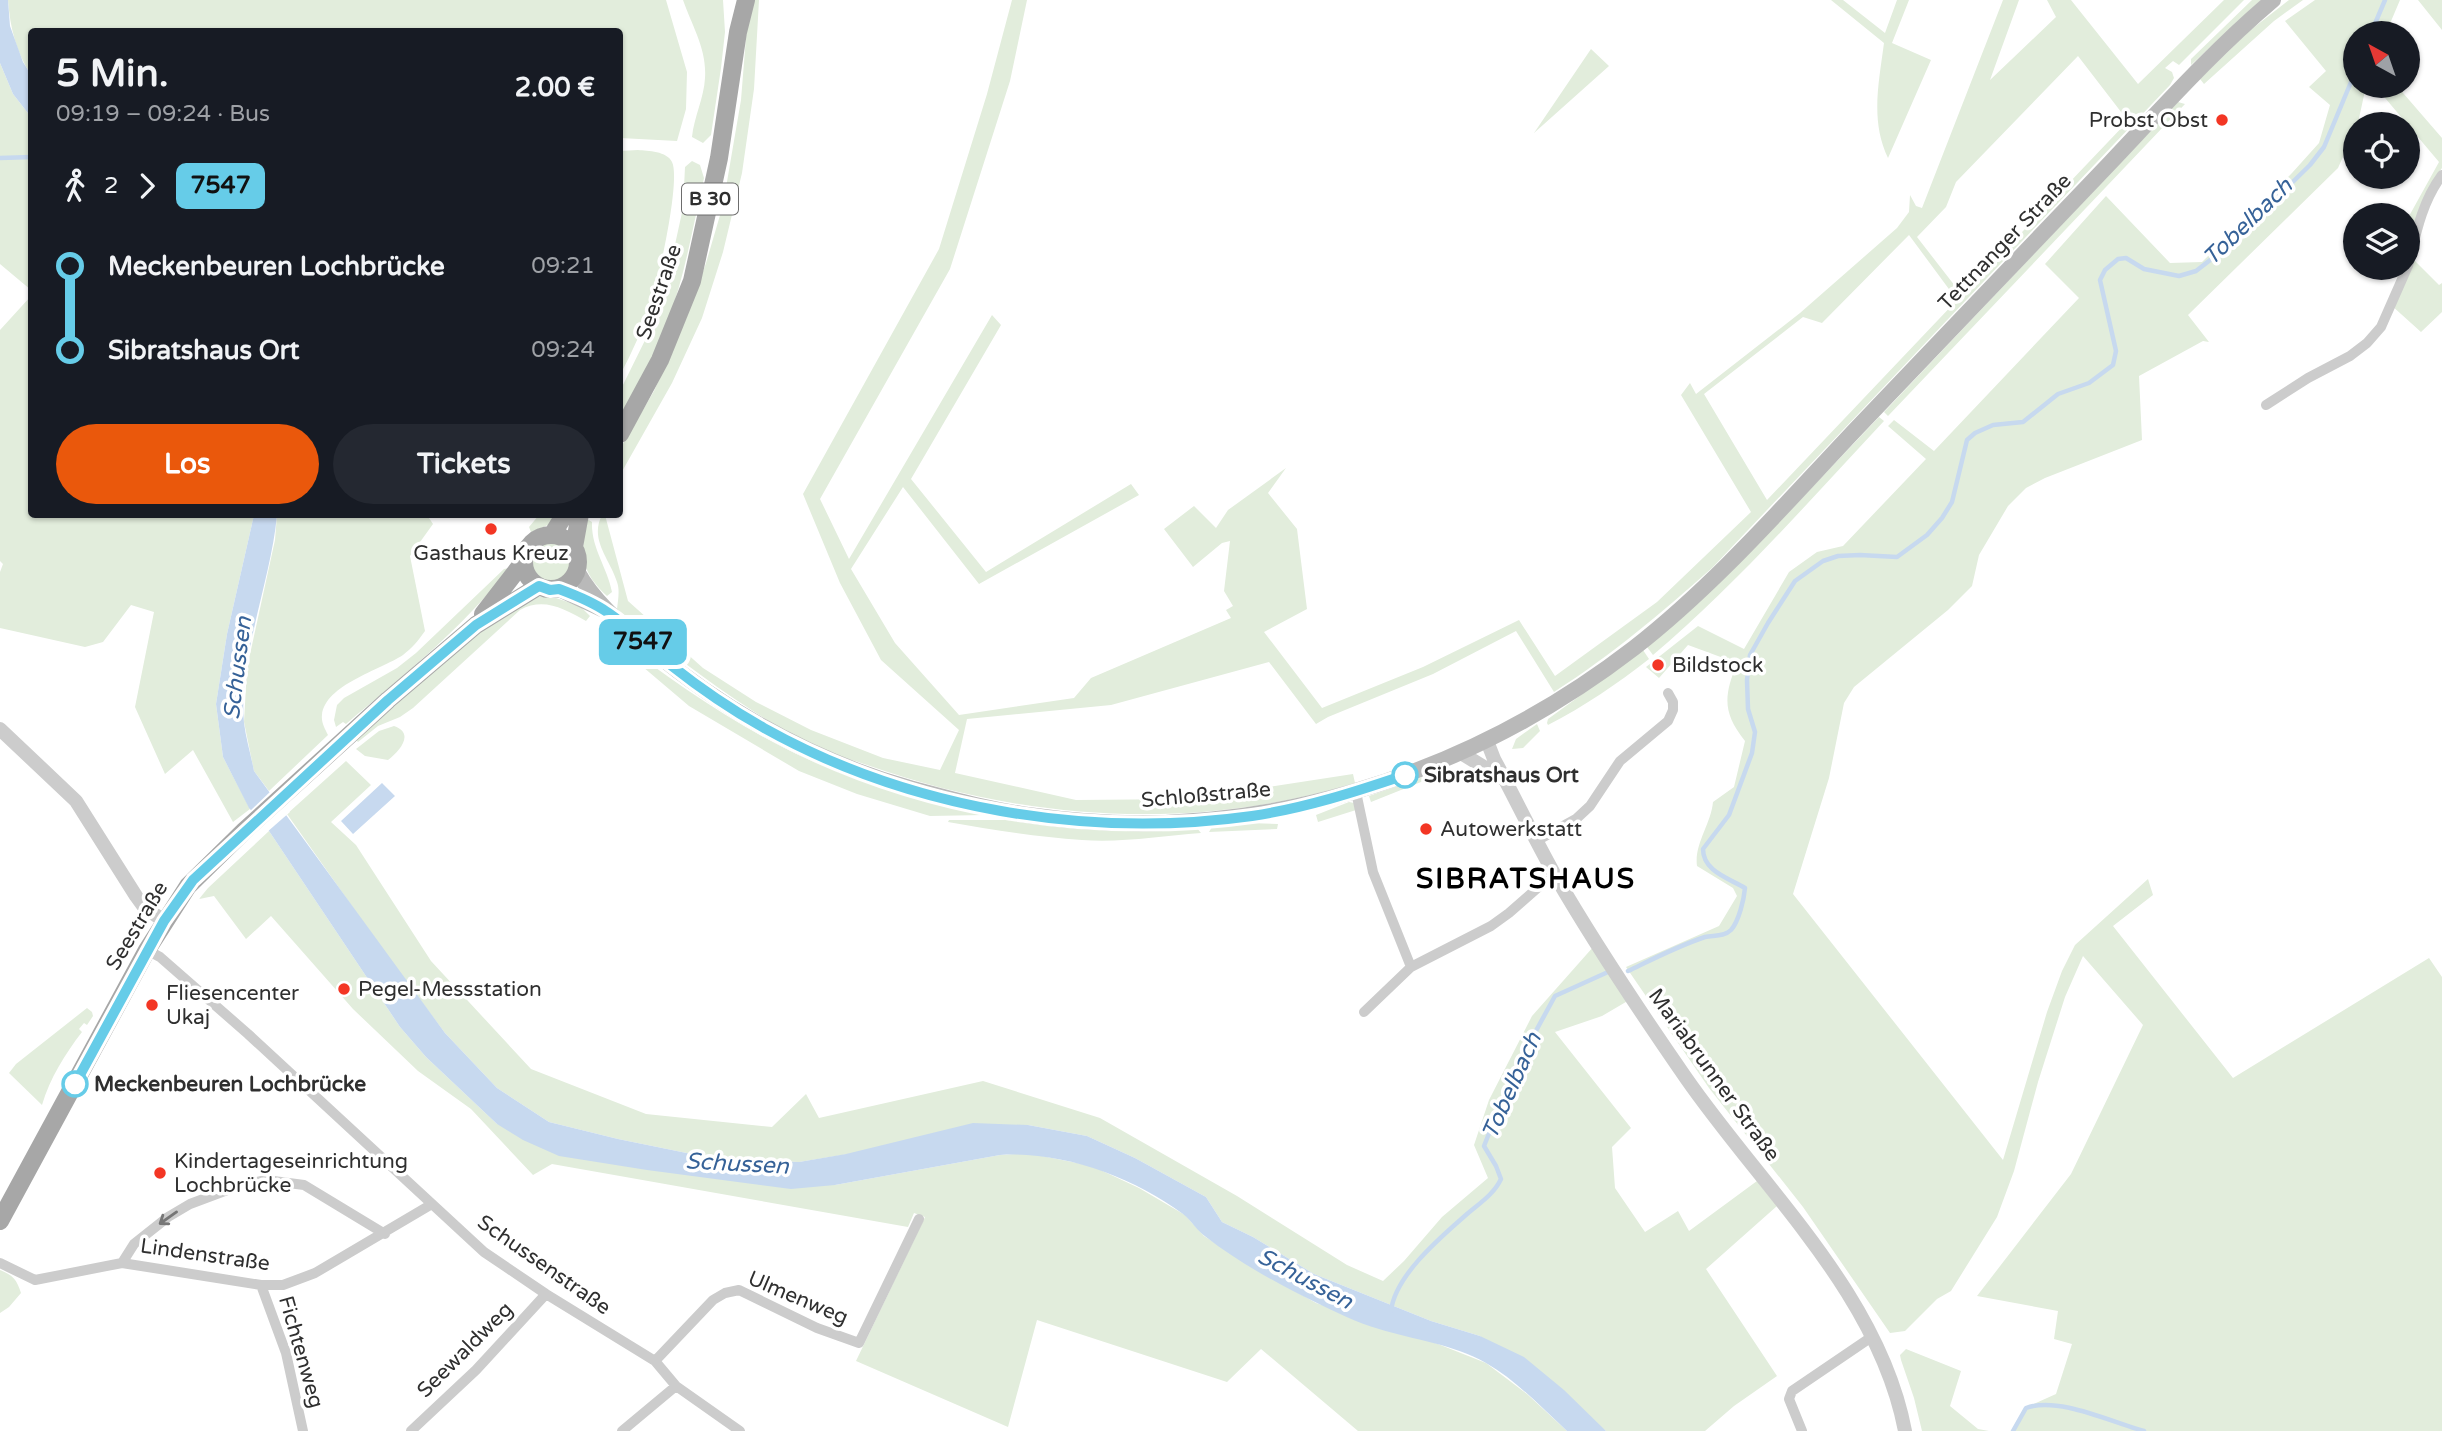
<!DOCTYPE html>
<html lang="de">
<meta charset="utf-8">
<style>
:root{--surface:#171b24;--page:#242831;--text:#f1f3f6;--muted:#9ea1a6;--accent:#ea580c}
body{margin:0;font-family:"Varela Round",sans-serif;background:var(--page);color:var(--text);height:100vh;display:flex;flex-direction:column;font-size:26px;white-space:nowrap}
*{box-sizing:border-box;margin:0}
p{font-size:23px;color:var(--muted)}
.icon{flex:none;width:38px;height:38px;fill:none;stroke:currentColor;stroke-width:2;stroke-linecap:round;stroke-linejoin:round}
.map{position:relative;flex:1;overflow:hidden}
.panel{position:absolute;left:28px;top:28px;width:595px;height:490px;display:flex;flex-direction:column;background:var(--surface);border-radius:7px;box-shadow:0 2px 5px #0004}
.panel>*{flex:none}
.badge{padding:0 14px;border-radius:10px;font-size:24px;line-height:46px}
.needle{width:46px;rotate:320deg}
.tools{position:absolute;left:2343px;top:21px;display:grid;gap:14px}
.tools a{display:grid;place-items:center;width:77px;height:77px;border-radius:50%;background:var(--surface);box-shadow:0 2px 5px #0004;font-size:35px}
.map>.badge{position:absolute;translate:-50% -50%;box-shadow:0 0 0 4px #fff}
.legs{display:flex;align-items:center;gap:10px;height:77px;padding:0 28px;font-size:23px}
.legs p{margin-inline-start:auto}
.overview{display:flex;align-items:center;justify-content:space-between;height:119px;padding:0 28px}
h1{font-size:38px;font-weight:700;line-height:52px}
.cta{display:flex;gap:14px;margin-top:auto;padding:14px 28px}
.cta a{flex:1;height:80px;border-radius:42px;background:var(--accent);color:#fff;font-size:28px;font-weight:700;line-height:80px;text-align:center}
.cta a+a{background:var(--page);color:var(--text)}
ul{padding:0 28px;list-style:none}
li{display:flex;align-items:center;gap:24px;height:84px;font-size:26px}
li i{display:grid;place-items:center;width:10px;height:100%;margin:0 9px;background:currentColor}
li i::after{content:'';width:18px;height:18px;margin:-9px;border:5px solid;border-radius:50%;background:var(--surface)}
li p{margin-inline-start:auto}
li:first-child i{background:linear-gradient(#0000 50%,currentColor 0)}
li:last-child i{background:linear-gradient(currentColor 50%,#0000 0)}
.map>svg:first-child{display:block}
.green{fill:#e2eddc;fill-rule:evenodd}
.water{fill:#c7d9ef}
.pier{fill:#fff}
.lines{fill:none;stroke-linecap:round;stroke-linejoin:round}
.stream{stroke:#c7d9ef;stroke-width:4.5}
.minor{stroke:#ccc;stroke-width:10}
.tertiary{stroke:#ccc;stroke-width:14}
.secondary{stroke:#b9b9b9;stroke-width:16}
.primary{stroke:#a7a7a7;stroke-width:18}
.oneway{stroke:#767676}
.line-1-casing{stroke:#fff;stroke-width:16}
.line-1{stroke:#66cce8;stroke-width:10}
.poi-dot{fill:#f33624;stroke:#fff;stroke-width:2.5}
.stop-1-dot{fill:#fff;stroke:#66cce8;stroke-width:3.5}
.labels{text-anchor:middle;dominant-baseline:central;stroke-width:7;stroke-linejoin:round;paint-order:stroke}
.shield{fill:#fff;stroke:#6d6d6d;stroke-width:2}
.shield-label{font-size:19px;font-weight:bold;fill:#2f2f2f}
.poi-label{font-size:21px;fill:#2f2f2f;stroke:#fff;text-anchor:start}
.street-label{font-size:21px;fill:#2f2f2f;stroke:#fff}
.stop-label{font-size:21px;font-weight:bold;fill:#2f2f2f;stroke:#fff;text-anchor:start}
.water-label{font-size:23px;font-style:italic;fill:#366298;stroke:#fff}
.district-label{font-size:28px;font-weight:bold;letter-spacing:2px;fill:#000;stroke:#fff}
</style>
<div class="map">
<svg width="2442" height="1431" viewBox="0 0 2442 1431">
<rect width="100%" height="100%" fill="#fff"/>
<path class="green" d="M8,0H666L687,72L686,109L677,141L620,138V32H32L31,75C16,52 10,27 8,0Z
M683,0H723L725,32L721,68L711,135L703,143L692,137C694,117 704,98 705,78C707,49 692,26 683,0Z
M749,0H759L754,89L742,173L723,252L702,318L672,383L620,475V449L654,391L686,319L706,263L723,205L741,100Z
M1012,0H1027L1010,81L950,269L820,499L849,559L992,315L1001,325L911,479L986,572L1131,484L1139,495L979,584L903,487L851,569L895,643L959,715L1074,698L1091,678L1231,618L1226,610L1233,606L1224,591L1230,541L1222,543L1193,567L1164,529L1194,506L1216,528L1228,510L1286,468L1268,493L1297,529L1307,609L1264,632L1322,708L1423,667L1519,620L1555,676L1657,602L1751,512L1681,395L1690,383L1696,394L1800,313L1897,228L1909,212L1910,195L1916,206L1922,208L2003,0H2019L1990,80L2056,17L2047,0H2071L2138,84L2224,0H2244L2179,65L2173,61L2165,68L2172,72L2174,78L2170,85L1712,568C1660,614 1613,654 1554,692L1516,631L1433,674L1328,717L1316,724L1269,662L1111,705L967,719L955,773L1076,800L1190,799L1353,774L1355,783C1194,832 1025,821 867,765C849,759 829,753 812,745C791,736 772,723 753,711C705,680 661,646 617,609C618,600 620,590 617,582C610,559 589,540 602,515H605L628,601L703,668L756,702L811,730L883,758L940,770L959,730L881,660L840,583L803,494L939,249L987,94ZM2078,56L2128,121L1962,295L1917,237L1946,207L1956,182ZM1909,235L1957,300L1767,500L1704,394L1803,317L1822,323Z
M1831,0H1843L1885,33L1897,0H1909L1892,43L1931,60L1888,158C1870,121 1879,82 1884,43Z
M2252,0H2261L2191,65V59Z
M2289,0H2303L2274,21L2204,84L2200,79L2248,32Z
M2315,0H2400L2386,33H2356V86H2366L2358,123L2338,168L2188,315L2209,342L2203,341L2139,376L2142,440L2045,478L2026,488L2008,506L1979,555L1972,586L1948,610L1854,687L1844,703L1829,778L1793,894L2003,1160L2047,1012L2062,971L2075,945L2148,879L2153,895L2113,926L2233,1078L2429,958L2442,977V1431H2012L2025,1408L2056,1394L2072,1344L2054,1339L2058,1311L1977,1296L2071,1174L2143,1025L2083,956L2065,997L2038,1082L2014,1171L1997,1217L1951,1291L1937,1299L1905,1331L1890,1333L1803,1207L1709,1088L1626,967L1719,926L1737,896L1733,888L1697,866C1694,844 1711,824 1713,802L1734,787L1745,741C1722,712 1724,696 1737,663L1688,645L1659,678L1646,667L1698,626L1744,649L1789,572L1817,552L1843,546L1926,459L1888,426L1894,420L1934,451L2079,298L2045,264L2106,196L2170,263L2202,262L2292,173L2319,143L2330,105L2309,87L2326,71L2285,21Z
M2418,0H2442V30Z
M1591,49L1609,66L1534,133Z
M0,63L13,94L31,117V290L0,264Z
M2375,86H2397L2442,138V168L2437,175L2408,245V218L2439,162Z
M2178,102L2185,104L1888,416L1884,412Z
M638,150C648,151 667,151 672,162C681,180 658,283 650,306C642,330 632,353 620,375V151Z
M692,161L700,165L704,178C693,226 685,275 668,321C656,355 636,387 620,418V391L655,320L669,272L683,208L685,167Z
M2412,258L2439,285L2442,283V312L2421,332L2391,305Z
M31,296L32,514L254,515L227,634L216,704L223,757L250,809L233,822L193,750L165,774L135,707L154,612L131,605L103,642L85,647L0,628V572L3,564L0,561V330Z
M1879,417L1884,421C1809,501 1736,585 1653,655L1647,647L1780,521Z
M277,515H427L433,524L410,556L425,631C418,641 412,648 403,655C380,670 325,685 322,715C321,722 325,729 328,735L269,791L254,771L244,722L247,668L275,540Z
M539,515H559L548,525L531,532L529,527Z
M587,519L592,522C591,548 607,567 612,592L607,596C580,571 580,554 587,519Z
M531 562a20 20 0 1 1 40 0a20 20 0 1 1-40 0Z
M509,568C463,628 404,675 346,724L343,722L336,727L334,720L337,705L344,698L397,668L416,653L504,569Z
M550,596L580,606L590,616L586,621C564,609 544,597 520,610L413,708L400,717L378,726L358,742L356,740L449,658L506,612L535,597Z
M613,636C664,675 716,712 773,742C838,777 912,799 984,815L930,816L857,794L799,771L689,706L610,639Z
M1643,650L1649,659C1617,684 1585,706 1548,725L1547,723L1548,719Z
M1537,724L1540,731L1523,748L1512,749L1516,739Z
M394,726C415,733 400,751 388,760L365,756L356,749L379,731Z
M346,761L371,785L331,822L356,845L431,961L531,1069L646,1114L772,1127L806,1094L819,1118L983,1081L1100,1118L1237,1196L1347,1265L1383,1281L1404,1261L1442,1217L1488,1178L1474,1145L1489,1100L1532,1016L1594,946L1631,999L1602,1016L1555,1032L1631,1128L1612,1147L1615,1188L1645,1232L1678,1211L1689,1231L1757,1181L1777,1206L1706,1269L1777,1376L1734,1406L1705,1431H1606L1480,1336L1431,1321L1314,1274L1253,1237L1222,1222L1206,1197L1135,1158L1087,1136L1028,1125L799,1162L716,1159L618,1139L549,1122L497,1088L445,1033L385,953L287,814Z
M1440,771L1441,774L1371,802L1369,796Z
M1349,802L1354,803L1356,810L1318,822L1316,815Z
M949,820H1005L1123,830L1197,828L1201,833C1161,836 1121,843 1082,840C1037,837 992,830 948,822Z
M1248,823L1278,824L1277,829L1209,832L1212,827Z
M269,831L400,1027L426,1057L497,1124L835,1185L1000,1155L1027,1153L1092,1166L1139,1188L1185,1215L1204,1236L1254,1268L1316,1303L1438,1344L1486,1363L1527,1394L1567,1431H1358L1261,1349L1227,1382L1037,1320L1008,1427L856,1361L925,1217L914,1213L908,1227L552,1164L533,1175L471,1109L418,1071L353,1009L271,916L246,939L214,896L199,899L208,888Z
M87,1008L92,1012L93,1016L87,1025L84,1023L79,1029L82,1032C65,1054 50,1078 42,1105L9,1073L16,1064Z
M0,1270C13,1275 17,1280 21,1293L9,1307L0,1313Z
M1906,1349L1961,1371L1950,1406L1978,1429L1989,1431H1922L1914,1398L1901,1360L1900,1355Z"/>
<path class="water" d="M0,0H8L10,26L23,62L31,75V117L13,94L0,63Z
M254,515H277C271,581 238,658 244,723C246,739 251,755 254,771L445,1033L497,1088L549,1122L618,1139L716,1159L799,1162L846,1154L973,1123L1028,1125L1087,1136L1135,1158L1206,1197L1222,1222L1253,1237L1314,1274L1431,1321L1480,1336L1524,1357L1564,1390L1606,1431H1567C1542,1408 1516,1380 1486,1363C1453,1344 1414,1340 1379,1329C1358,1323 1335,1312 1315,1302C1278,1284 1238,1262 1206,1237C1197,1231 1192,1221 1183,1214C1133,1177 1062,1151 1000,1155L835,1185L791,1189L647,1170L559,1156L523,1140L497,1124L426,1057L400,1027L269,831L249,808L223,757L216,704L227,634Z
M382,783L395,796L353,834L341,821Z"/>
<path class="pier" d="M272,790L290,812L266,833L248,813Z"/>
<g class="lines">
<path class="stream" d="M2371,33L2385,0
M0,158L32,157
M1628,971C1653,959 1678,946 1705,937C1713,935 1724,937 1731,930C1739,921 1744,899 1745,888C1728,878 1703,871 1703,849L1729,815L1752,753L1755,732L1748,709L1747,680L1750,655L1768,623L1795,581L1823,561L1838,556L1860,555L1897,557L1927,535L1942,518L1952,502L1967,440L1975,433L1993,425L2023,422L2058,394L2089,383L2113,365L2116,351L2100,280L2105,270L2118,259L2126,258L2144,269L2179,276L2196,271L2227,247L2310,165L2324,147L2356,70
M1391,1311C1395,1275 1442,1236 1467,1214C1480,1203 1494,1194 1501,1179L1496,1166L1484,1146L1514,1071L1555,996L1608,972
M2013,1431L2026,1408C2058,1396 2111,1422 2144,1431"/>
<path class="minor" d="M2408,266C2416,233 2422,202 2442,175
M2266,405L2308,378L2350,356L2367,343L2381,327L2407,268
M1356,792L1373,872L1411,967
M1536,841L1576,819L1590,806L1620,761L1668,721L1673,710V702L1668,693
M147,950L160,957L248,1034L484,1252L546,1294L655,1361L676,1386L740,1431
M1364,1012L1411,967L1491,926L1509,913L1542,884L1556,877
M0,1263L35,1280L122,1263L261,1285H283L315,1273L432,1204
M122,1263L134,1244L168,1217L190,1204L238,1186L266,1180L304,1185L385,1234
M261,1285L286,1353L303,1431
M655,1361L713,1300L725,1293L739,1290L817,1328L859,1343L919,1219
M411,1431L476,1370L546,1294
M622,1431L676,1386
M1802,1431L1789,1399L1792,1391L1873,1336"/>
<path class="tertiary" d="M0,729L76,801L136,896L144,907L164,921
M1487,741L1494,759C1515,798 1534,838 1556,877C1596,946 1641,1013 1686,1078C1763,1189 1879,1294 1905,1431
M1461,753L1505,780"/>
<path class="secondary" d="M577,571C594,602 621,624 648,647C726,712 815,762 913,789C954,800 994,811 1036,816C1249,846 1464,779 1634,648C1716,584 1786,503 1857,428C1941,340 2026,251 2110,163C2163,107 2214,50 2273,0
M559,589L602,609"/>
<path class="primary" d="M620,434L660,360L692,281L719,158L738,32L746,0
M524 562a27 27 0 1 1 54 0a27 27 0 1 1-54 0Z
M552,535L565,514
M574,547L580,514
M483,614L524,561
M0,1221L147,950L188,886L244,831L388,700L476,625L539,586"/>
</g>
<defs><path id="oneway-shaft" d="M-6 0H5M1.5-3L5.5 0L1.5 3" fill="none" stroke-width="1.6" stroke-linecap="round" stroke-linejoin="round" transform="scale(1.75)"/></defs>
<use class="oneway" href="#oneway-shaft" transform="translate(168 1218) rotate(145)"/>
<g class="lines">
<defs>
<path id="line-1" d="M75,1084L164,921L193,880L388,700L476,625L539,586L550,590L559,589C575,595 593,602 607,612C630,627 650,649 672,666C701,689 732,710 764,728C909,809 1088,839 1252,816C1305,808 1355,792 1405,775"/>
</defs>
<use href="#line-1" class="line-1-casing"/>
<use href="#line-1" class="line-1"/>
</g>
<g class="poi-dot">
<circle cx="2222" cy="120" r="7"/>
<circle cx="491" cy="529" r="7"/>
<circle cx="1658" cy="665" r="7"/>
<circle cx="1426" cy="829" r="7"/>
<circle cx="344" cy="989" r="7"/>
<circle cx="152" cy="1005" r="7"/>
<circle cx="160" cy="1173" r="7"/>
</g>
<g class="stop-1-dot">
<circle cx="1405" cy="775" r="12"/>
<circle cx="75" cy="1084" r="12"/>
</g>
<g class="labels">
<rect class="shield" x="682" y="183.5" width="56" height="31" rx="5"/>
<g class="shield-label">
<text x="710" y="199">B 30</text>
</g>
<g class="poi-label">
<text x="2208" y="120" text-anchor="end">Probst Obst</text>
<text x="491" y="553" text-anchor="middle">Gasthaus Kreuz</text>
<text x="1672" y="665">Bildstock</text>
<text x="1440" y="829">Autowerkstatt</text>
<text x="358" y="989">Pegel-Messstation</text>
<text x="166" y="993">Fliesencenter<tspan x="166" dy="24">Ukaj</tspan></text>
<text x="174" y="1161">Kindertageseinrichtung<tspan x="174" dy="24">Lochbrücke</tspan></text>
</g>
<g class="street-label">
<text transform="translate(2005 242) rotate(-46)">Tettnanger Straße</text>
<text transform="translate(659 292) rotate(-71)">Seestraße</text>
<text transform="translate(1206 795) rotate(-5)">Schloßstraße</text>
<text transform="translate(137 926) rotate(-59)">Seestraße</text>
<text transform="translate(1714 1075) rotate(54)">Mariabrunner Straße</text>
<text transform="translate(205 1255) rotate(8)">Lindenstraße</text>
<text transform="translate(544 1265) rotate(35)">Schussenstraße</text>
<text transform="translate(798 1298) rotate(23)">Ulmenweg</text>
<text transform="translate(465 1350) rotate(-45)">Seewaldweg</text>
<text transform="translate(301 1352) rotate(74)">Fichtenweg</text>
</g>
<g class="stop-label">
<text x="1424" y="775">Sibratshaus Ort</text>
<text x="94" y="1084">Meckenbeuren Lochbrücke</text>
</g>
<g class="water-label">
<text transform="translate(2248 222) rotate(-44)">Tobelbach</text>
<text transform="translate(238 668) rotate(-83)">Schussen</text>
<text transform="translate(1512 1086) rotate(-66)">Tobelbach</text>
<text transform="translate(737 1164) rotate(3)">Schussen</text>
<text transform="translate(1305 1279) rotate(28)">Schussen</text>
</g>
<g class="district-label">
<text x="1526" y="879">SIBRATSHAUS</text>
</g>
</g>
</svg>
<div class="tools">
<a><svg class="needle" viewBox="-14 -14 28 28"><path d="M0-13l5 13h-10z" fill="#e53935"/><path d="M0 13l5-13h-10z" fill="#9ea1a6"/></svg></a>
<a><svg class="icon" aria-label="locate" viewBox="0 0 24 24"><circle cx="12" cy="12" r="6"/><path d="M12 2v4M12 18v4M2 12h4M18 12h4"/></svg></a>
<a><svg class="icon" aria-label="layers" viewBox="0 0 24 24"><path d="M12 4l9 5-9 5-9-5zM3 14l9 5 9-5"/></svg></a>
</div>
<b class="badge" style="left:643px;top:642px;background:#66cce8;color:#111">7547</b>
<section class="panel">
<div class="overview"><div><h1>5 Min.</h1><p>09:19 – 09:24 · Bus</p></div><b>2.00 €</b></div>
<div class="legs"><svg class="icon" aria-label="walk" viewBox="0 0 24 24"><circle cx="13" cy="4" r="2"/><path d="M13 8l-2 6 4 7M11 14l-3 7M7 12l3-4h3l4 4"/></svg>2<svg class="icon" aria-label="forward" viewBox="0 0 24 24"><path d="M9 5l7 7-7 7"/></svg><b class="badge" style="background:#66cce8;color:#111">7547</b></div>
<ul>
<li><i style="color:#66cce8"></i><b>Meckenbeuren Lochbrücke</b><p>09:21</p></li>
<li><i style="color:#66cce8"></i><b>Sibratshaus Ort</b><p>09:24</p></li>
</ul>
<div class="cta"><a>Los</a><a>Tickets</a></div>
</section>
</div>
